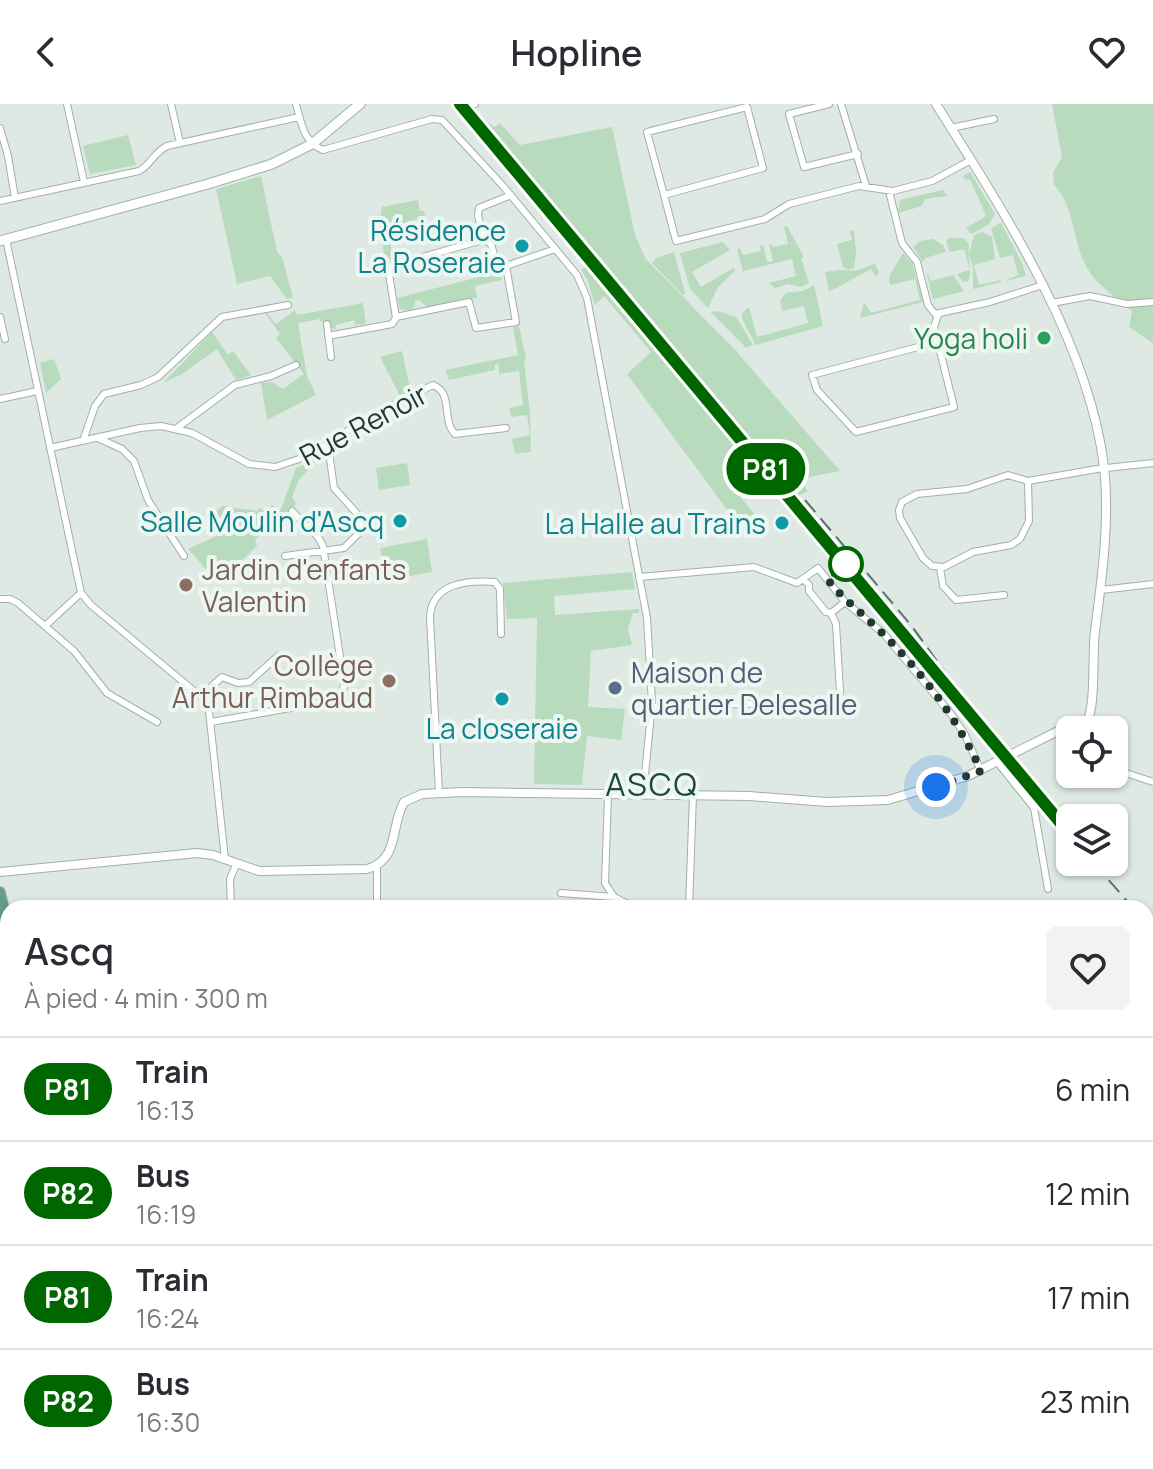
<!DOCTYPE html>
<html lang="fr">
<meta charset="utf-8">
<style>
:root{--surface:#fff;--page:#f2f2f3;--text:#2b2b33;--muted:#7c7c81;--line:#e1e1e2}
body{margin:0;font-family:Manrope,sans-serif;background:var(--page);color:var(--text);height:100vh;display:flex;flex-direction:column;font-size:30px;white-space:nowrap}
*{box-sizing:border-box;margin:0}
p{font-size:26px;color:var(--muted)}
.icon{flex:none;width:44px;height:44px;fill:none;stroke:currentColor;stroke-width:2;stroke-linecap:round;stroke-linejoin:round}
.map{position:relative;flex:1;overflow:hidden}
.panel{position:absolute;left:0px;top:796px;width:1154px;height:570px;display:flex;flex-direction:column;background:var(--surface);border-radius:24px 24px 0 0;box-shadow:0 2px 6px #0004}
.panel>*{flex:none}
.badge{padding:0 16px;border-radius:26px;font-size:28px;line-height:52px}
.tools{position:absolute;left:1056px;top:612px;display:grid;gap:16px}
.tools a{display:grid;place-items:center;width:72px;height:72px;border-radius:12px;background:var(--surface);box-shadow:0 2px 6px #0004;font-size:40px}
.you{position:absolute;width:40px;height:40px;margin:-20px;border:6px solid #fff;border-radius:50%;background:#1a73e8;box-shadow:0 0 0 12px #1a73e833}
.map>.badge{position:absolute;translate:-50% -50%;box-shadow:0 0 0 4px #fff}
.round{display:grid;place-items:center;flex:none;width:84px;height:84px;border-radius:12px;background:var(--page)}
.summary{display:flex;align-items:center;justify-content:space-between;height:136px;padding:0 24px}
h1{font-size:38px;font-weight:600;line-height:60px}
ul{padding:0;list-style:none}
li{display:flex;align-items:center;gap:24px;height:104px;padding:0 24px;border-top:2px solid var(--line)}
li div{flex:1}
li b{display:block;font-size:30px}
li em{font-style:normal}
li .badge{min-width:88px;font-weight:700;text-align:center}
header{display:flex;justify-content:space-between;align-items:center;height:104px;padding:0 24px;background:var(--surface);font-size:36px;font-weight:600}
.map>svg:first-child{display:block}
.green{fill:#b8dabd}
.lines{fill:none;stroke-linecap:round;stroke-linejoin:round}
.minor-casing{stroke:#a1b0a9;stroke-width:8}
.tertiary-casing{stroke:#a1b0a9;stroke-width:10}
.secondary-casing{stroke:#9eb4aa;stroke-width:11}
.primary-casing{stroke:#bcc3c1;stroke-width:12}
.minor{stroke:#fff;stroke-width:6}
.tertiary{stroke:#fff;stroke-width:8}
.secondary{stroke:#fff;stroke-width:9}
.primary{stroke:#649d88;stroke-width:10}
.rail{stroke:#5a746a;stroke-width:2;stroke-dasharray:16 8;stroke-linecap:butt}
.line-casing{stroke:#fff;stroke-width:18}
.line{stroke:#060;stroke-width:12}
.walk{stroke:#20382f;stroke-width:8;stroke-dasharray:0 14.4}
.culture-dot{fill:#0f9aa8;stroke:#eef6f1;stroke-width:3}
.leisure-dot{fill:#2e9e5b;stroke:#eef6f1;stroke-width:3}
.stop-dot{fill:#fff;stroke:#060;stroke-width:4}
.education-dot{fill:#8d6e63;stroke:#eef6f1;stroke-width:3}
.service-dot{fill:#5c6f8a;stroke:#eef6f1;stroke-width:3}
.labels{text-anchor:middle;dominant-baseline:central;stroke-width:8;stroke-linejoin:round;paint-order:stroke}
.culture-label{font-size:28px;fill:#0d838f;stroke:#eef6f1;text-anchor:end}
.leisure-label{font-size:28px;fill:#27864d;stroke:#eef6f1;text-anchor:end}
.street-label{font-size:28px;fill:#20382f;stroke:#eef6f1}
.education-label{font-size:28px;fill:#785e54;stroke:#eef6f1;text-anchor:start}
.service-label{font-size:28px;fill:#4e5e75;stroke:#eef6f1;text-anchor:start}
.quarter-label{font-size:32px;letter-spacing:2px;fill:#1d493a;stroke:#eef6f1}
</style>
<header><svg class="icon" aria-label="back" viewBox="0 0 24 24"><path d="M15 5l-7 7 7 7"/></svg>Hopline<svg class="icon" aria-label="heart" viewBox="0 0 24 24"><path d="M12 20l-8-8c-3-5 5-10 8-4 3-6 11-1 8 4z"/></svg></header>
<div class="map">
<svg width="1153" height="1365" viewBox="0 0 1153 1365">
<rect width="100%" height="100%" fill="#dee9e3"/>
<path class="green" d="M1052,0H1153V239L1129,223L1132,207C1117,194 1095,180 1086,162C1073,137 1073,99 1054,81L1053,69L1062,53Z
M477,10L494,23L500,19L520,41L612,23L635,131L645,154L737,248L840,367L799,375L808,387L798,392Z
M128,31L136,61L90,70L83,42Z
M970,68L995,110L988,121L971,130L966,124L986,112L970,75L966,76L963,72Z
M261,72L277,148L282,153L293,194L287,195L270,172L237,180L216,85Z
M943,86L947,92L925,95L922,102L898,109L900,96Z
M418,96L420,107H424L427,121L422,122L420,115L388,123L393,155L385,163L380,115L382,103Z
M1001,119L1023,161L1026,172L1005,177L1018,171L1013,151L1000,154L991,124Z
M787,122L804,153L801,154L809,179L802,183L788,180L775,184L769,179L796,172L792,155L743,167L737,146L740,144L743,151L761,147L760,141H763L767,158L773,157L769,139L773,143L788,140L784,123Z
M854,126L856,150L854,164L849,166L843,163L837,140L852,136L850,127Z
M982,128L992,133L995,155L974,161L979,181L1001,176V178L973,185V163L969,151L974,131Z
M949,134H964L969,141C967,154 973,166 968,178L962,177L957,170L970,166L964,145L950,148L946,138Z
M933,135L943,141L946,148L925,154L923,158L913,143L920,137Z
M723,138L730,146L692,168L701,183L734,164L735,167L718,183L708,204L690,185L680,149Z
M674,148L685,189L683,191L652,159L656,154Z
M903,149L912,159L923,198L860,214L864,198L871,209L920,196L915,175L890,181L889,173Z
M875,160L879,168L876,173L871,165L829,188L825,168L839,166L855,167Z
M585,163L747,357L726,376L754,409L739,422L627,270L651,248L604,192L595,201L587,175L581,166Z
M926,167L931,177L953,171L964,187L933,195Z
M499,168L502,176L475,182L477,194L427,203L419,196L415,197L414,203L410,207L400,205L397,194Z
M814,181L823,222L756,241L742,215V209L749,203L757,233L808,219L804,202L782,207L780,196L786,189L803,187Z
M363,199L366,220L355,221L354,216L336,221L335,226L331,223L330,217L321,218L320,215L298,219L307,272L316,291L267,316L261,279L272,278L283,285L304,270L276,234L280,230L265,209H267L276,220L295,206L297,211Z
M718,207L736,213L753,241L746,244L711,208Z
M519,222L526,255L524,256L530,310L531,348L515,350L512,335L530,331L527,311L511,313L509,304L523,301L519,267L499,270V260L495,261V266L449,276L445,266L518,251L513,223Z
M212,228L228,251L233,247L251,271L236,276L217,245L182,270L163,279Z
M402,247L411,289L400,292L380,253Z
M54,255L61,275L46,289L40,259Z
M315,355L316,357L299,376L292,393L296,400L283,415L278,412L255,436L257,442L218,479L188,445L221,430L215,408L223,402L257,407L259,404L269,407L271,401L281,405L296,364Z
M407,359L410,381L379,386L376,364Z
M427,435L432,468L386,476L380,444Z
M632,468L635,485L554,492L555,511L639,505V509H633L628,525L632,541L591,547L588,603L625,605L621,636L587,632L582,681L534,680L537,514L507,515L503,479Z
M1146,1022H1153V1154H1146Z
M8,1066V1142H0V1067Z
M1059,1358H1131V1365H1059Z"/>
<g class="lines">
<defs>
<path id="minor" d="M67,0L84,78
M171,0L180,39
M296,0C301,18 303,38 323,46L432,15L442,16L503,82L577,171L587,194L647,514L652,599L643,691
M474,0H475
M829,0L789,10L804,63L858,50
M841,0L866,82
M747,3L763,64L664,91L647,28Z
M0,24L8,52L15,94
M951,24L994,15
M889,87L902,139L917,158L928,201L935,210L990,198L1043,181
M664,91L676,137L765,115L789,100L859,82L893,87L932,77L971,56
M0,97L139,67C151,61 154,48 167,42L299,13
M482,133L491,140L496,158
M6,135L81,489L91,501L206,597L209,607L225,755
M1052,199L1090,192L1127,200L1153,198
M0,213L5,235
M396,213L469,198L476,224L516,218L506,162L555,145
M327,220L331,253
M328,232L392,220L396,214L389,170L391,162L479,137L483,129L478,112L479,104L511,91
M937,238L812,271L817,286L856,328L954,303L934,223L938,211
M0,295L37,287
M177,324L235,281L271,272L296,261
M98,334L122,345L134,357L148,396L184,452
M83,337L95,302L104,290L141,281L158,273L222,213L288,201
M50,344L140,324L161,322L192,329L249,360L275,363L311,351L369,313L433,281C454,289 441,316 455,330L506,324
M1028,377L1029,417L1020,435L1011,441L973,448L944,463L932,462L923,454L900,414L899,406L902,398L917,390L967,385L1008,371L1028,377L1097,365L1153,359
M285,452L344,444L363,425L361,414L334,384L328,341
M940,464L943,482L956,496L1004,491
M639,473L754,463L797,479L818,464L845,498L884,530L951,610L965,631L981,667
M804,476L809,481V487L826,508L831,509L845,498
M1101,486L1153,480
M0,495H10L18,499L74,547L107,589L157,618
M46,521L81,489
M201,592L222,573L238,579L249,578L278,552
M652,603L836,597L840,588L836,520L831,509
M1087,617L1091,626
M211,618L336,596L343,589L344,579L323,442L318,433L292,407
M998,659L1034,704L1048,785
M1114,662L1126,669L1153,678
M439,689L430,514C431,479 467,476 495,478L500,485L501,530
M608,691L605,779L614,793L636,804
M561,789L613,793
M231,804L230,775L236,761
M377,804V762
M689,804L693,691
M1146,946L1153,947
M1146,987H1153
M1146,1242L1153,1247
M226,1358V1361L263,1362
M381,1358L382,1365"/>
<path id="tertiary" d="M0,768L197,749L213,751L259,767L367,765C400,756 390,722 404,698L422,690L462,688L749,692L827,698L888,696L968,672L1058,627L1087,617C1096,602 1092,548 1095,527C1102,473 1110,417 1104,363C1089,237 1002,105 936,0"/>
<path id="secondary" d="M0,137L208,80L272,60L312,40L360,0"/>
<path id="primary" d="M0,788L8,820
M1,814L8,843
M52,1358V1365
M59,1358V1365"/>
</defs>
<use href="#minor" class="minor-casing"/>
<use href="#tertiary" class="tertiary-casing"/>
<use href="#secondary" class="secondary-casing"/>
<use href="#primary" class="primary-casing"/>
<use href="#minor" class="minor"/>
<use href="#tertiary" class="tertiary"/>
<use href="#secondary" class="secondary"/>
<use href="#primary" class="primary"/>
<path class="rail" d="M455,0L1070,736
M805,396L911,521L958,586
M1093,758L1133,804
M1146,819L1153,828"/>
</g>
<g class="lines">
<defs>
<path id="line" d="M460,0L1070,730"/>
</defs>
<use href="#line" class="line-casing"/>
<use href="#line" class="line"/>
<path class="walk" d="M846,460L827,475C845,497 861,508 880,527C921,567 958,615 981,667L936,683"/>
</g>
<g class="culture-dot">
<circle cx="522" cy="142" r="8"/>
<circle cx="400" cy="417" r="8"/>
<circle cx="782" cy="419" r="8"/>
<circle cx="502" cy="595" r="8"/>
</g>
<circle class="leisure-dot" cx="1044" cy="234" r="8"/>
<circle class="stop-dot" cx="846" cy="460" r="16"/>
<g class="education-dot">
<circle cx="186" cy="481" r="8"/>
<circle cx="389" cy="577" r="8"/>
</g>
<circle class="service-dot" cx="615" cy="584" r="8"/>
<g class="labels">
<g class="culture-label">
<text x="506" y="126">Résidence<tspan x="506" dy="32">La Roseraie</tspan></text>
<text x="384" y="417">Salle Moulin d'Ascq</text>
<text x="766" y="419">La Halle au Trains</text>
<text x="502" y="624" text-anchor="middle">La closeraie</text>
</g>
<g class="leisure-label">
<text x="1028" y="234">Yoga holi</text>
</g>
<g class="street-label">
<text transform="translate(363 320) rotate(-28)">Rue Renoir</text>
</g>
<g class="education-label">
<text x="202" y="465">Jardin d'enfants<tspan x="202" dy="32">Valentin</tspan></text>
<text x="373" y="561" text-anchor="end">Collège<tspan x="373" dy="32">Arthur Rimbaud</tspan></text>
</g>
<g class="service-label">
<text x="631" y="568">Maison de<tspan x="631" dy="32">quartier Delesalle</tspan></text>
</g>
<g class="quarter-label">
<text x="652" y="680">ASCQ</text>
</g>
</g>
</svg>
<div class="tools">
<a><svg class="icon" aria-label="locate" viewBox="0 0 24 24"><circle cx="12" cy="12" r="6"/><path d="M12 2v4M12 18v4M2 12h4M18 12h4"/></svg></a>
<a><svg class="icon" aria-label="layers" viewBox="0 0 24 24"><path d="M12 4l9 5-9 5-9-5zM3 14l9 5 9-5"/></svg></a>
</div>
<div class="you" style="left:936px;top:683px"></div>
<b class="badge" style="left:766px;top:365px;background:#060;color:#fff">P81</b>
<section class="panel">
<div class="summary"><div><h1>Ascq</h1><p>À pied · 4 min · 300 m</p></div><a class="round"><svg class="icon" aria-label="heart" viewBox="0 0 24 24"><path d="M12 20l-8-8c-3-5 5-10 8-4 3-6 11-1 8 4z"/></svg></a></div>
<ul>
<li><span class="badge" style="background:#060;color:#fff">P81</span><div><b>Train</b><p>16:13</p></div><em>6 min</em></li>
<li><span class="badge" style="background:#060;color:#fff">P82</span><div><b>Bus</b><p>16:19</p></div><em>12 min</em></li>
<li><span class="badge" style="background:#060;color:#fff">P81</span><div><b>Train</b><p>16:24</p></div><em>17 min</em></li>
<li><span class="badge" style="background:#060;color:#fff">P82</span><div><b>Bus</b><p>16:30</p></div><em>23 min</em></li>
</ul>
</section>
</div>
